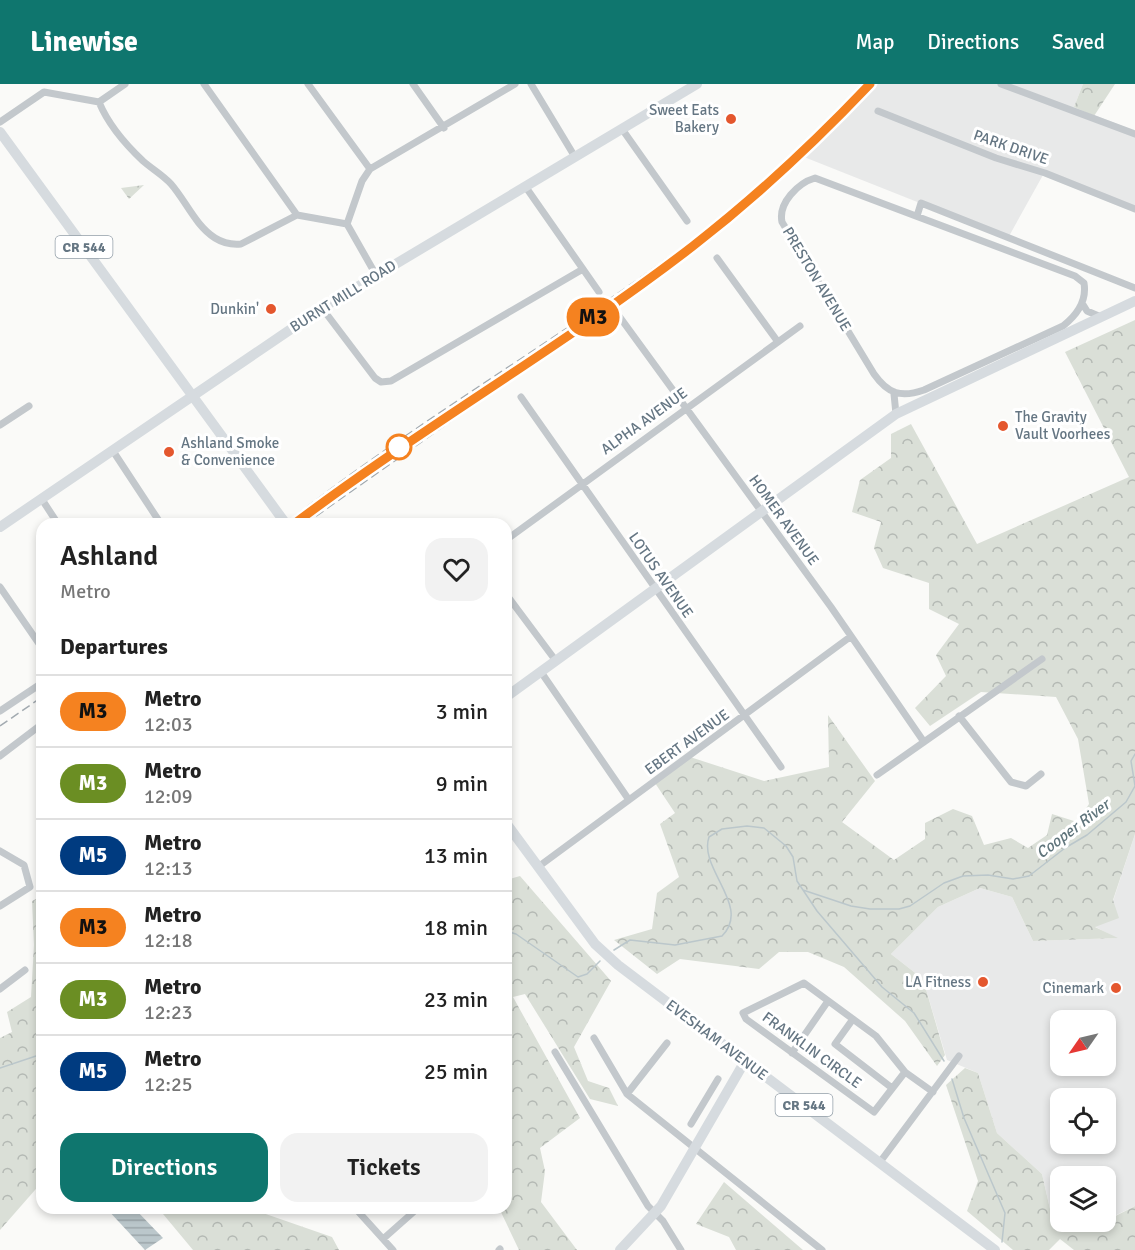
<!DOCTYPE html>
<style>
:root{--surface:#fff;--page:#f2f2f2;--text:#222;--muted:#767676;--line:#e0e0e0;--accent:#0f766e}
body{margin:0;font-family:Signika,sans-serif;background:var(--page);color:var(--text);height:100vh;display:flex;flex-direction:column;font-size:22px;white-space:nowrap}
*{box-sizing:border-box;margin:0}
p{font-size:20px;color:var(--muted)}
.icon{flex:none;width:33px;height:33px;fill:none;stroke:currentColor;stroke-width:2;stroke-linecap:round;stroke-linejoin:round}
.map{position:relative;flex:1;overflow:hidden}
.side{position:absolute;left:36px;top:434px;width:476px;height:696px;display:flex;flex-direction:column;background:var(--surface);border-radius:18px;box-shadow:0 3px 9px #0003}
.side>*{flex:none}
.badge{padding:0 12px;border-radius:20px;font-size:21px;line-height:39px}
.needle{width:39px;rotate:236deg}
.controls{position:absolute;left:1050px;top:926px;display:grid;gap:12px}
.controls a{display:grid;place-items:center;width:66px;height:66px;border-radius:12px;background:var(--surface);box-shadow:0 3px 9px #0003;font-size:30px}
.map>.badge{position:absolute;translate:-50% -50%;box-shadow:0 0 0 3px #fff}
h2{padding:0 24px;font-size:22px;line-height:54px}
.round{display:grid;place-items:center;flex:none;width:63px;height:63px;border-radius:18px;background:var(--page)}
.headline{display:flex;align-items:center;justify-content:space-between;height:102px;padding:0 24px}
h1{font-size:28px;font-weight:600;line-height:45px}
.primary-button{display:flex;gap:12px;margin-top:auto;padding:12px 24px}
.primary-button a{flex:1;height:69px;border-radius:18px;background:var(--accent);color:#fff;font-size:24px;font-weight:600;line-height:69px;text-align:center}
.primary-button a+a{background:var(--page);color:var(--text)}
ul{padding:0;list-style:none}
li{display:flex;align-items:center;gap:18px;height:72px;padding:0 24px;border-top:2px solid var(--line)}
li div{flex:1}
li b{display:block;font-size:22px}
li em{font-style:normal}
li .badge{min-width:66px;font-weight:700;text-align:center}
header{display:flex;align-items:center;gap:36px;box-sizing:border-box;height:84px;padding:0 30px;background:var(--accent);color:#fff}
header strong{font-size:28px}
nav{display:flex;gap:33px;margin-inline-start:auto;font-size:21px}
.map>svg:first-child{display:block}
.built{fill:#e8e9e9;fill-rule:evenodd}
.forest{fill:url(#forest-crowns)}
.water{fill:url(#water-rules)}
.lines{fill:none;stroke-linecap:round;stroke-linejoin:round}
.stream{stroke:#bbc7cb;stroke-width:1.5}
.street{stroke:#c3c8cc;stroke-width:7}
.secondary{stroke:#d6dbdf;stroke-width:10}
.primary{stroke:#d6dbdf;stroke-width:10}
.rail{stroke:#a2aab0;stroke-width:1.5;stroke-dasharray:9 4.5;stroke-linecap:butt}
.line-casing{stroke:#fff;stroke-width:14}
.line{stroke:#f58220;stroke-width:9}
.poi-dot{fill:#e4572e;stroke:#fff;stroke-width:2}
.stop-dot{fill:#fff;stroke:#f58220;stroke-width:3}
.labels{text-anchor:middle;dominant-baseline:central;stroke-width:6;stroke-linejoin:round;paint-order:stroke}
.shield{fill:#fff;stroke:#939fa8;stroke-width:1.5}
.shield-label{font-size:14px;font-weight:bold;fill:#657683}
.poi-label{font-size:15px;fill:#657683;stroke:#fff;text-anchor:end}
.street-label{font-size:15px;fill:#657683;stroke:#fff}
.water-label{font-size:16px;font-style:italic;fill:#60757c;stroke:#fff}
</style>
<header>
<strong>Linewise</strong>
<nav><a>Map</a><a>Directions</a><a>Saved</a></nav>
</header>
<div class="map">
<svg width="1135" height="1166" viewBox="0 0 1135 1166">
<defs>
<pattern id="forest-crowns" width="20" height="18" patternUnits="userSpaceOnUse" patternTransform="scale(1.5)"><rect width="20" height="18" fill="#dadfd7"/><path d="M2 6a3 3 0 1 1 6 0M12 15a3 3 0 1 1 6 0" fill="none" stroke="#b4b9b4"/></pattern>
<pattern id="water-rules" width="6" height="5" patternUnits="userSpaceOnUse" patternTransform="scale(1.5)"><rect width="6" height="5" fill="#bbc7cb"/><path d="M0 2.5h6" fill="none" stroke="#9ca6aa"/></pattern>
</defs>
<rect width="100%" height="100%" fill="#fafaf8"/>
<path class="built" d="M878,0H1083L1074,23L1135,47V126L1043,91L1008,154L804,73Z
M1135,750V1122L1106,1136V1092H1060V1131L1050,1125L1042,1090L997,1049L978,989L947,976L923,895L891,870L938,823L980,804L1012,813L1033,857L1116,854L1094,842L1113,817ZM1060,936H1106V981H1060ZM1060,1014H1106V1059H1060Z
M1070,1137H1105L1090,1145Z"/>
<path class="forest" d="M1083,0H1115L1094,32L1074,23Z
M144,101L129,115L121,104Z
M1135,236V750L1113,816L1119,834L1095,843L1118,854L1033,857L1012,813L980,804L938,823L891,870L923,895L945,971L937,982L905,937L844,883L808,868H779L759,885L680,875L657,890L614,856L652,845L657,809L679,793L660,740L675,729L653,696L687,672L764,697L829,683L828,631L875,697L842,738L894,776L925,755V739L953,725L972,732L984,761L1011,754L1028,764L1047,751L1052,730L1077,738L1089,720L1078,655L1056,613L981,608L930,642L915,624L946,592L936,571L959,540L929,525V499L883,484L874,464L881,438L852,428L860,396L891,374V350L911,340L977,460L1129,393L1065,268Z
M520,792L611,897L574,963L588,997L609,1004L618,1022L590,1015L525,910L513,913L580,1034L540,1064L545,1087L541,1118L577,1166H519L499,1124H506V796Z
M42,812V1098L0,1146V954L12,948L7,928L31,913L34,861L32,817Z
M965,984L978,989L997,1049L1042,1090L1050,1125L1060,1131V1137H1070L1090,1145L1135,1122V1166H1074L1060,1155L1049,1166H1013L967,1127L978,1097L946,1001Z
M724,1098L803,1166H736L729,1153L696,1140Z
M158,1124H257L260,1128L332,1153L339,1166H193Z"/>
<path class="water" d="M106,1124H134L163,1154L145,1166Z"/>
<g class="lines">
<path class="stream" d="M803,806L851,822L870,825H899L910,822L944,799L963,792L988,791L1013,795L1029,792L1065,764L1087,751L1126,718L1135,702L1131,677L1135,670
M506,847L516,850L578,893L587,890L600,877
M614,866L630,856L675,861L722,852C752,822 698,785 709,753L722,745L747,742L764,744L786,762L793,773L797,797L817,827L882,903L914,929L944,977
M0,984L42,970
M952,995L964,1034L1005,1129L1002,1158"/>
<path class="street" d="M204,0L297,131L347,140
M308,0L370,85
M413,0L444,44
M531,0L575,73
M1001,0L1135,50
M99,18C108,40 126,61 143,77C152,85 163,91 171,100C186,117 195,141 215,154C223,159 231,161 241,160L297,131
M878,27L996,74L1045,89L1135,125
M0,38L44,8L99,18L125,0
M622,45L687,137
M815,94L1075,192L1084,199C1087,217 1077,231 1063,242L924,306C901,314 888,310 874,290L782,138C778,119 798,99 815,94Z
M525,102L599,208
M917,132L921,119L1135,204
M347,140L362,97L370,85L515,0
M347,140L376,191
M717,174L778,258
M1082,219L1087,227L1101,233
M322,224L375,294L381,298L391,297L583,185
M619,232L831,523L924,658
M894,310L896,330
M521,313L781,683
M0,341L29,322
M113,367L161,440
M41,414L58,440
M506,456L800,242
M0,503L42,564
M506,510L556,577
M541,588L629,716
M0,627L42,599
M959,632L1011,698L1026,702L1041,690
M0,672L42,640
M877,691L1042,575
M0,767L24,781L30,803L0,822
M538,783L850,553
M0,905L25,886
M853,935L835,960L892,1004
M594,954L627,1010L822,1166
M555,968L648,1122L663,1137L681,1166
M792,969L828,917
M905,988L874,1028L746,935L743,929L804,899L876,952L905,988L933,1008
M627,1010L667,959
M691,1040L718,995
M880,1078L959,972
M355,1124L393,1166
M383,1155L418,1124
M499,1166L500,1165"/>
<path class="secondary" d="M0,443L322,224L697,0
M506,613L896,330L1135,217
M620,1166L661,1122L745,977"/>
<path class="primary" d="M0,48L286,440
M506,739L595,860L618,881L995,1166"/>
<path class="rail" d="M860,16L874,0
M707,155L771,101
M285,440C414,338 557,257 688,159C751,111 809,57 863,0
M305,440L644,201
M0,642L42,613"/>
</g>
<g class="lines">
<defs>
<path id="line" d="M294,440C424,342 565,261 693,162C756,113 815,58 870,0"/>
</defs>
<use href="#line" class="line-casing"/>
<use href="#line" class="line"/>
</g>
<g class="poi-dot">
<circle cx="731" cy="35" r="6"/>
<circle cx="271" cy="225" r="6"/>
<circle cx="1003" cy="342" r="6"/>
<circle cx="169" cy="368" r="6"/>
<circle cx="983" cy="898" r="6"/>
<circle cx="1116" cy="904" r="6"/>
</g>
<circle class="stop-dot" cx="399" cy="363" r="12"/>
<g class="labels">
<g class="shield">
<rect x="55.5" y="152" width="57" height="22" rx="4.5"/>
<rect x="775.5" y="1010" width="57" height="22" rx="4.5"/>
</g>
<g class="shield-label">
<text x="84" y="163">CR 544</text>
<text x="804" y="1021">CR 544</text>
</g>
<g class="poi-label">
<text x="719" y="26">Sweet Eats<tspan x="719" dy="17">Bakery</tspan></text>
<text x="259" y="225">Dunkin'</text>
<text x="1015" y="333" text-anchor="start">The Gravity<tspan x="1015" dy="17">Vault Voorhees</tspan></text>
<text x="181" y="359" text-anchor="start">Ashland Smoke<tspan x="181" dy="17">&amp; Convenience</tspan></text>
<text x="971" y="898">LA Fitness</text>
<text x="1104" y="904">Cinemark</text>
</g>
<g class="street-label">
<text transform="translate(1011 63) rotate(19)">PARK DRIVE</text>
<text transform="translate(817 195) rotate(59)">PRESTON AVENUE</text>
<text transform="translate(343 212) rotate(-32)">BURNT MILL ROAD</text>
<text transform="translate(644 337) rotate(-36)">ALPHA AVENUE</text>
<text transform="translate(784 436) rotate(54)">HOMER AVENUE</text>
<text transform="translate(661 491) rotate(55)">LOTUS AVENUE</text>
<text transform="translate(687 658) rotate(-36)">EBERT AVENUE</text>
<text transform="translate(717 956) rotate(37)">EVESHAM AVENUE</text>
<text transform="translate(812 966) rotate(36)">FRANKLIN CIRCLE</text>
</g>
<g class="water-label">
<text transform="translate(1073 745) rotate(-37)">Cooper River</text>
</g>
</g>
</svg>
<div class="controls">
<a><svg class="needle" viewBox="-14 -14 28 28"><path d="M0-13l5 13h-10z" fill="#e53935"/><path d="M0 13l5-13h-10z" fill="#767676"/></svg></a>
<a><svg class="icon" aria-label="locate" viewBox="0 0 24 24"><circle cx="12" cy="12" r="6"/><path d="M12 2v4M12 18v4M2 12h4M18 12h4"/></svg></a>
<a><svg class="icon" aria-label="layers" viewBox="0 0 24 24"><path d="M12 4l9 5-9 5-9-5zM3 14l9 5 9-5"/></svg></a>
</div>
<b class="badge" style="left:593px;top:233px;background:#f58220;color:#111">M3</b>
<section class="side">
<div class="headline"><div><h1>Ashland</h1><p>Metro</p></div><a class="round"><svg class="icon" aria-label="heart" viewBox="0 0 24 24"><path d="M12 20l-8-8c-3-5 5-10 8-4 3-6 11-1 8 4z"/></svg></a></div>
<h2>Departures</h2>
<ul>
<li><span class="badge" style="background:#f58220;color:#111">M3</span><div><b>Metro</b><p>12:03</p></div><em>3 min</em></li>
<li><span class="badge" style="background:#6b8e23;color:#fff">M3</span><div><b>Metro</b><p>12:09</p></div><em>9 min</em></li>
<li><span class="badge" style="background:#003b80;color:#fff">M5</span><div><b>Metro</b><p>12:13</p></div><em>13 min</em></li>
<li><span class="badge" style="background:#f58220;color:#111">M3</span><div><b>Metro</b><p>12:18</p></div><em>18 min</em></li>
<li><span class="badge" style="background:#6b8e23;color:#fff">M3</span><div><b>Metro</b><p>12:23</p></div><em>23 min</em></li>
<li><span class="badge" style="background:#003b80;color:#fff">M5</span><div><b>Metro</b><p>12:25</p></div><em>25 min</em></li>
</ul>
<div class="primary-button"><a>Directions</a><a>Tickets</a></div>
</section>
</div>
